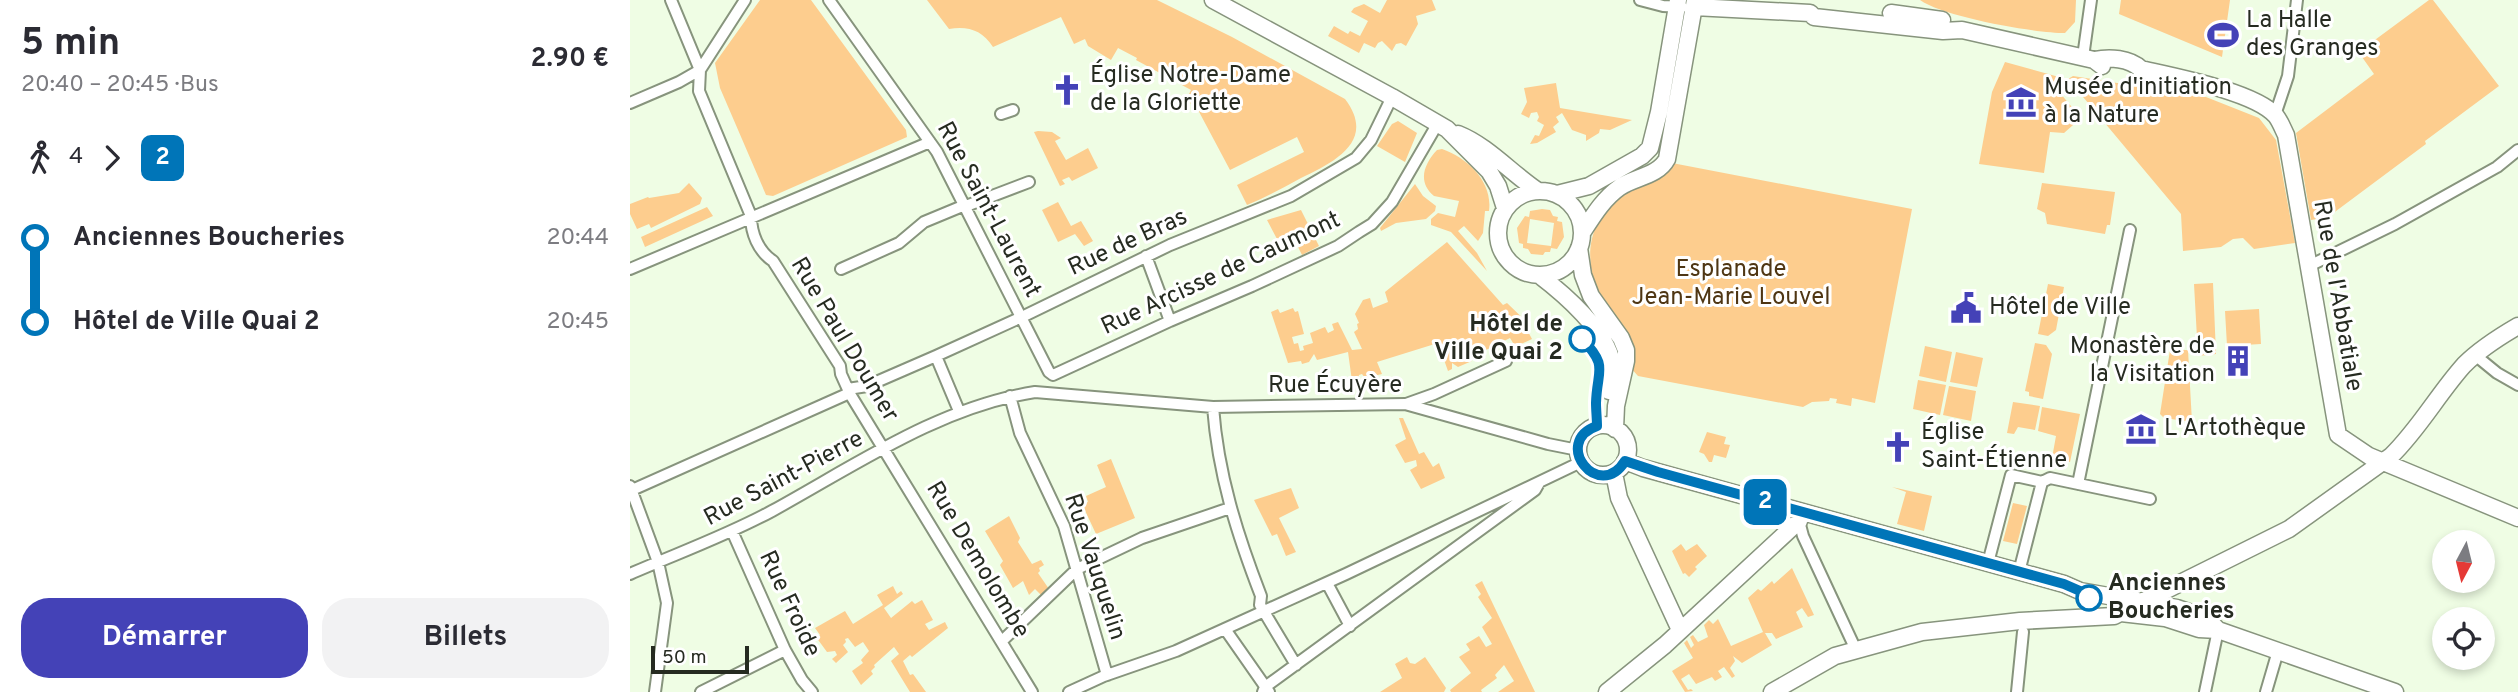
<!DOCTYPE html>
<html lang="fr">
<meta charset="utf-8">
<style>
:root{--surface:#fff;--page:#f2f2f3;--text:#2b2b33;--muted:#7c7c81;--accent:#4442b7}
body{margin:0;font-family:Overpass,sans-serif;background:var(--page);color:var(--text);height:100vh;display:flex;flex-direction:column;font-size:26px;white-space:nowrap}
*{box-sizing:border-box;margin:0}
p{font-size:23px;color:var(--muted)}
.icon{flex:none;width:38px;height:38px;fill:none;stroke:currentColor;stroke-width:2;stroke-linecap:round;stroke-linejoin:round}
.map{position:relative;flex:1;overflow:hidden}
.details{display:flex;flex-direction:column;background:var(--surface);width:630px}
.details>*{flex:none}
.badge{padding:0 14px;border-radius:10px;font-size:24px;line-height:46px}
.needle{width:46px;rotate:187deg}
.buttons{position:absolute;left:1802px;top:530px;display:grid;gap:14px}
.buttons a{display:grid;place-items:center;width:63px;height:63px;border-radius:50%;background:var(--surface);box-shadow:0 4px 10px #0003;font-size:35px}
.scale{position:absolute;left:21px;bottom:18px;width:98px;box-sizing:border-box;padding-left:7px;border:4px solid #262b21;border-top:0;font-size:19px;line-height:24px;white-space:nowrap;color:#262b21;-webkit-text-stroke:5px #fff;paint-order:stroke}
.map>.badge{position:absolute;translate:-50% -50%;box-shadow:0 0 0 4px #fff}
.legs{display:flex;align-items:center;gap:10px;height:77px;padding:0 21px;font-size:23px}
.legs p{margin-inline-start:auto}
.summary{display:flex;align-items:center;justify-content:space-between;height:119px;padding:0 21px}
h1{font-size:38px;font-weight:700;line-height:52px}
.button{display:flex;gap:14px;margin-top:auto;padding:14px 21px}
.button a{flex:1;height:80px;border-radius:28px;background:var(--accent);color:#fff;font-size:28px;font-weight:700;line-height:80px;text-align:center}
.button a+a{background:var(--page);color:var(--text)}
ul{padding:0 21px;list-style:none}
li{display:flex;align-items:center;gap:24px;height:84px;font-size:26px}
li i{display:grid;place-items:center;width:10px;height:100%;margin:0 9px;background:currentColor}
li i::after{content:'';width:18px;height:18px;margin:-9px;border:5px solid;border-radius:50%;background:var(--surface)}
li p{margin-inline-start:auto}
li:first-child i{background:linear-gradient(#0000 50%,currentColor 0)}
li:last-child i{background:linear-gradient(currentColor 50%,#0000 0)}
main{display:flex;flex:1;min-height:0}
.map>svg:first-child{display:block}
.green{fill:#fdcd8e;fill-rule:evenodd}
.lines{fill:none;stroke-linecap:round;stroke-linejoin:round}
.street-casing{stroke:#87947d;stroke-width:14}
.secondary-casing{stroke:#87947d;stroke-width:19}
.street{stroke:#fff;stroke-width:10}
.secondary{stroke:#fff;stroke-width:16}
.line-1-casing{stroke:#fff;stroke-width:16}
.line-1{stroke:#0075b8;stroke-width:10}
.stop-1-dot{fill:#fff;stroke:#0075b8;stroke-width:3.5}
.labels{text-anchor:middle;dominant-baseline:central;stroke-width:6;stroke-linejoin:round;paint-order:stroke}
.poi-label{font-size:24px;fill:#262b21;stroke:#fff;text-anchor:start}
.street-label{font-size:24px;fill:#262b21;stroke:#fff}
.park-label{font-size:24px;fill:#4f3613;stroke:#fff}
.stop-label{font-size:24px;font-weight:bold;fill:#262b21;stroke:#fff;text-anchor:end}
</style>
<main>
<section class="details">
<div class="summary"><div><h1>5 min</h1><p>20:40 – 20:45 · Bus</p></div><b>2.90 €</b></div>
<div class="legs"><svg class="icon" aria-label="walk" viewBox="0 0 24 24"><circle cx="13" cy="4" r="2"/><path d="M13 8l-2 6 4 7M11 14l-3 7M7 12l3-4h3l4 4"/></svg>4<svg class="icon" aria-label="forward" viewBox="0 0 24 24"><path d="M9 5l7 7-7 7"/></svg><b class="badge" style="background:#0075b8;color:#fff">2</b></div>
<ul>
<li><i style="color:#0075b8"></i><b>Anciennes Boucheries</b><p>20:44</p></li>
<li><i style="color:#0075b8"></i><b>Hôtel de Ville Quai 2</b><p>20:45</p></li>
</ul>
<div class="button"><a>Démarrer</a><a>Billets</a></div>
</section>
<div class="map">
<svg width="1888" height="692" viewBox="0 0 1888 692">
<rect width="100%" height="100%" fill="#effde4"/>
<path class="green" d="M130,0H181L276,130L277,137L143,196L136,195L90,88L85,63Z
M297,0H527L602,37L715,99C747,141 704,162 671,178C653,188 636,197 617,205L607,185L674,152L667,137L600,170L567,108L556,100L561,90L506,60L507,58L488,48L481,60L458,46L455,39L444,44L431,17L363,47C352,30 338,26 319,29Z
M757,0H802L806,10L786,16L788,24L776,46L771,43L766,44L762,51L752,41L748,43L745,48L734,43L729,53L698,36L704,26L718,34L720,31L730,36L738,21L721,12L724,8L734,4L750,13Z
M1290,0H1446L1445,22L1435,33C1404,33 1314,17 1290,0Z
M1491,0H1600L1592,57L1489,14Z
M1799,0H1803L1869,86L1795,141L1796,144L1698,217L1681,220L1666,133L1744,74L1732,57L1734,48Z
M1375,62L1429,77L1431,85L1435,87L1430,93L1451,118L1434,133L1420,132L1414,173L1349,164L1362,92Z
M1443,76L1576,97L1629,118L1646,140L1665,243L1624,249L1613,238L1603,239L1591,247L1553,251L1551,214L1438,79Z
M926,83L930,108L1002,120L980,130L970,129L969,133L956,141V135L942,130L932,113L926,117L929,122L923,127L926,132L907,143L900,144L905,135L909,136L914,125L907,121L909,117L907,112L901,113L899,118L891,114L897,102L894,88Z
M768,121L787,133L775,162L747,146L762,124Z
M408,131L422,132L431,138L425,141L436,160L458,148L468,168L442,181L439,177L432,180L435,184L430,186L404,132Z
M812,149C838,158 863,182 859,211H855L853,233L848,241L834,226L828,231L847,253L857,271L821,232L801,225V219L808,213L825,217L829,201L804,196C787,182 794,164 807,150Z
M1042,163L1282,209L1245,403L1222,398L1221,406L1206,403L1207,399L1200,398L1199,401L1182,402L1173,407L1008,376L999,366C974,307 929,244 993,194C1011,180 1029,184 1042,163Z
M59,183L72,198L70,204L21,228L19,224L7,229L0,214V204L18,197L19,198L49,193Z
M1412,183L1485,192L1480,225H1477L1475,234L1417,224L1415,213L1407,209Z
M785,184L793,196L806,206L805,211L796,219L766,223L751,231L750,228Z
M428,202L441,226L451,221L463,241L454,246L445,234L428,242L412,210Z
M77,207L83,216L15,247L11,237Z
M912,209L920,210L923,216L928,217L927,221L932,222L934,237L927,249L921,248L920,252H915L913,255L901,254L898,249L893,248V244L889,243L887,228L895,216L899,217L900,211ZM900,219L924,223L921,246L897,243Z
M671,210L689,246L672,255L661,233L647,239L637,220Z
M817,242L873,305L877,303L899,324L896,328L902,339L889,345L888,351L880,338L852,352L848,344L840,348L842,361L828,367L822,363V369L818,371L808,343L747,362L752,374L735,378L732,374L729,375L728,379L722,381L718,352L687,360L684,354L679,362L672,364L671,361L658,363L641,312L648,309L650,313L663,308L665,312L668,311L674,334L662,337L664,344L668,343L670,351L674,350L673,346L683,343L680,333L695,327L698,333L704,330L702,324L708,322L722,350L732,349L724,332L728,329L727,324L729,323L725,314L733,300L740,298L743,308L758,302L755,292Z
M1583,283L1586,354L1568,356L1564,284Z
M1418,284L1434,287L1426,330L1418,336L1408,334Z
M1629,309L1631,344L1597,346L1595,311Z
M1405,343L1416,345L1422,354L1413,399L1399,396V392L1395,391Z
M1295,346L1322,352L1316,382L1289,376Z
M1540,350H1558L1562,422L1534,418L1530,414Z
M1326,352L1353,358L1347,387L1320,382Z
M1288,380L1316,385L1310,415L1283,409Z
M1319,386L1346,391L1341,421L1313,415Z
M1383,402L1410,406L1405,430L1388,427L1384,434L1377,433Z
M1412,407L1450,414L1440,462L1422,458L1426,436L1408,431Z
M769,418H773L789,454L794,452L803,467L809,463L815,478L791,489L780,470L787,466L786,460L775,463L765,445L776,439Z
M1077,432L1096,437L1094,444L1100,445L1096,458L1084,455L1082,462H1079L1074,454L1069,452Z
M481,459L505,518L466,534L452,504L458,502L456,496L476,487L467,465Z
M1262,487L1302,496L1294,531L1267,524L1276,492Z
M661,488L669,508L649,518L666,552L656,556L647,534L642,536L624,500Z
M1383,503L1397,506L1387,544L1373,541Z
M379,516L390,538L388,542L402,564L411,560L414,565L409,568L410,571L408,573L419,589L413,597L405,589L399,595L393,581L383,588L370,565L373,561L355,531Z
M1051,544L1056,551L1067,544L1077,556L1065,567L1067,569L1059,577L1055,573L1053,574L1042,551Z
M1162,568L1184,615L1178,617L1172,608L1166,612L1173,627L1146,639L1142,633H1135L1142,645L1112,663L1103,656L1105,661L1100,668L1105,676L1102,678L1094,667L1088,671L1092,677L1085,681L1082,677L1066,684L1059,674L1051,679L1058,690L1061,689L1063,691L1055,692L1042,671L1063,658L1054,643L1057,640L1061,648L1064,645L1060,637L1063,635L1068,642L1078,637L1074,625L1079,620L1083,624L1088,619L1101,646L1133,632L1118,598L1128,589L1131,591L1142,581L1144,584Z
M852,581L905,692H868L884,681L874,665L865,675L867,678L851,690L852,692H821L820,690L841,673L829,657L840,650L836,644L849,636L856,647L862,644L852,627L862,618L848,597L851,594L845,585Z
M263,586L267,594L271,591L273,594L254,608L261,618L282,601L285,604L292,600L303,620L295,624L299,630L315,622L318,628L282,657L280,655L273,661L280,675L283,674L296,692H280L261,661L269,654L264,647L244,665L245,667L241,671L243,674L231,685L222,671L233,663L231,660L239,651L233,642L225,647L218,638L215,639L216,642L213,645L218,652L206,663L202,659L207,655L205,651L197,652L186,637L190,635L185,628L215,611L223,624L253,605L247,595Z
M777,657L780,663L785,664L795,657L816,688L814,692H750L772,678L765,664Z"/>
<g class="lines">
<defs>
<path id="street" d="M41,0L70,70L69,91L121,216C121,233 128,251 143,261L210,366L211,374L220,394L402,692
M199,0L307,152L419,372L423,375L540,321L622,286L708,246L729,232L742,224L762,202L808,123
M1010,0L1033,6L1052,7
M1453,57L1461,0
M70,70L115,0
M0,103L49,82L70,70
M371,114L383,110
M1645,115L1658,76L1667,0
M336,206L399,182
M516,256L540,321
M1679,266L1765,224L1867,167L1888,150
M0,269L300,142
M211,269L269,243L294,222L335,205
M1845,355L1867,373L1888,385
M308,361L329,411
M218,389L237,386L306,356L396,315L540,245L661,196L726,158L741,140L762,97
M380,396L390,433L434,526L477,675
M776,404L804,394L876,361
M583,407C588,474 607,534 631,596L630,605L666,665
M1412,482L1420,478L1520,499
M1448,484L1500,230
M0,486L28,562L37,603L25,692
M2,490L215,395
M1169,521L1173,536L1226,650
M102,531L155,650L172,680L182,692
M1358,563L1381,475L1412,482L1389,572
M0,574C48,553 96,536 142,511C226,465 309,407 405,392L583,407L775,404L918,444L948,450
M697,583L720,626
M595,629L639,692
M372,641L447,569L512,538L600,508
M71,692L155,650
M439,692L474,676L546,651L716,574L951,462
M633,692L635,687L905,490L909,483
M1387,692L1393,632
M1575,692L1588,630
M1636,692L1648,651"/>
<path id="secondary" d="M583,0L762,97L817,129L859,171L868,186L875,208
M1064,7L1180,13L1184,17L1313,31L1332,30L1464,60L1472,66
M1261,13L1312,20
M1464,60C1480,57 1499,58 1511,69C1542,76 1626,92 1646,116C1650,121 1653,129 1656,135L1708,435L1739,456L1888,518
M828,134C858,146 881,173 908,191
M868 233a42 42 0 1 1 84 0a42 42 0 1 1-84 0Z
M927,194L959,186L1012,156L1020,148L1029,112L1048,0
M952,233C963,216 973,199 990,187C1005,177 1028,176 1037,159L1065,0
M949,248L953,275L961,296L991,338L996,350V361L986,406L985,429
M909,275C934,294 977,331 982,363C984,373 981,382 979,391
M948 450a25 25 0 1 1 50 0a25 25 0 1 1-50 0Z
M995,461L1013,468L1434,584L1450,591L1547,608L1576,618L1588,630
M984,473L989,498L1050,630
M1491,613L1535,618L1569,629L1588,630L1765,692
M977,692L1035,645L1169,521L1171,512
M1142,692L1205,656L1292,632L1390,621L1484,616L1659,529L1761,456C1789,429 1808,394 1834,365C1850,349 1869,337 1888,326"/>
</defs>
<use href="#street" class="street-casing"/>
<use href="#secondary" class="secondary-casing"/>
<use href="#street" class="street"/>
<use href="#secondary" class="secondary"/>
</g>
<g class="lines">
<defs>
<path id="line-1" d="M952,339C979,367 967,369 966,403C966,410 967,419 967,426C921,442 969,503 995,461L1028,472L1434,584L1450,591L1459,598"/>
</defs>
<use href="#line-1" class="line-1-casing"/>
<use href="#line-1" class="line-1"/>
</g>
<defs>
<symbol id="stadium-bare" viewBox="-9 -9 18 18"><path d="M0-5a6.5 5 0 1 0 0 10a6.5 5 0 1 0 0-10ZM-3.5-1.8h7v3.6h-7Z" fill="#4442b7" stroke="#fff" stroke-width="2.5" paint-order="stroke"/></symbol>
<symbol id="church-bare" viewBox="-9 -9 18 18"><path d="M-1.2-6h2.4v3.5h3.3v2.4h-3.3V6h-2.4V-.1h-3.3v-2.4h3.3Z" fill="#4442b7" stroke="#fff" stroke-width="2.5" paint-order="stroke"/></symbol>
<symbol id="museum-bare" viewBox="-9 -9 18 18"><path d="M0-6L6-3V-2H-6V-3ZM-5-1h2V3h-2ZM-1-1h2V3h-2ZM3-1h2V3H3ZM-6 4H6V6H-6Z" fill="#4442b7" stroke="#fff" stroke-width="2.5" paint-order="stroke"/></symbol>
<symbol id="civic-bare" viewBox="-9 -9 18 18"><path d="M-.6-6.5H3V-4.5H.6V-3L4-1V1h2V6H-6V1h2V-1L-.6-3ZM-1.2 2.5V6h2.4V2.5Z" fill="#4442b7" stroke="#fff" stroke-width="2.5" paint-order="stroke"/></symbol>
<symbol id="building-bare" viewBox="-9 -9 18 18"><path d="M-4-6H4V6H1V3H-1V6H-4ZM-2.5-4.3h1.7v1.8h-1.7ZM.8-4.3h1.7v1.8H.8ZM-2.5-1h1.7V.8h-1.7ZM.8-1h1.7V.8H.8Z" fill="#4442b7" stroke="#fff" stroke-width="2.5" paint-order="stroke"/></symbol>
</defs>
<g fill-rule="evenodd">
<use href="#stadium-bare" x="1571" y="13" width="44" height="44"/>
<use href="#church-bare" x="415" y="68" width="44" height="44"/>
<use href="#museum-bare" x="1369" y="80" width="44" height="44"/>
<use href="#civic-bare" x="1314" y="286" width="44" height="44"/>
<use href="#building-bare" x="1586" y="339" width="44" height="44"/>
<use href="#museum-bare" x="1489" y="407" width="44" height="44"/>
<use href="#church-bare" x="1246" y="425" width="44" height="44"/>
</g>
<g class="stop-1-dot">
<circle cx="952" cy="339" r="12"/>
<circle cx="1459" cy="598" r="12"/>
</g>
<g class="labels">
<g class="poi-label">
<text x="1616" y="21">La Halle<tspan x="1616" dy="28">des Granges</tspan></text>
<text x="460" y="76">Église Notre-Dame<tspan x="460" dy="28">de la Gloriette</tspan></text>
<text x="1414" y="88">Musée d'initiation<tspan x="1414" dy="28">à la Nature</tspan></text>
<text x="1359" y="308">Hôtel de Ville</text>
<text x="1585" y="347" text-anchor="end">Monastère de<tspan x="1585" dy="28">la Visitation</tspan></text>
<text x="1534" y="429">L'Artothèque</text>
<text x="1291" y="433">Église<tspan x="1291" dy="28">Saint-Étienne</tspan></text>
</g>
<g class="street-label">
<text transform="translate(358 210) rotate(62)">Rue Saint-Laurent</text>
<text transform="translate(498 243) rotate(-25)">Rue de Bras</text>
<text transform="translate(591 274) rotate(-25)">Rue Arcisse de Caumont</text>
<text transform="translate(1707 296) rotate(80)">Rue de l'Abbatiale</text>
<text transform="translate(214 340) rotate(59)">Rue Paul Doumer</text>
<text x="705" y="386">Rue Écuyère</text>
<text transform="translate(154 479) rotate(-28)">Rue Saint-Pierre</text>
<text transform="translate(347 560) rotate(59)">Rue Demolombe</text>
<text transform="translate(464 567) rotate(72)">Rue Vauquelin</text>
<text transform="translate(159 604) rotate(65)">Rue Froide</text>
</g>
<g class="park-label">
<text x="1101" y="270">Esplanade<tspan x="1101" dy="28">Jean-Marie Louvel</tspan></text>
</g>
<g class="stop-label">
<text x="933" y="325">Hôtel de<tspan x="933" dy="28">Ville Quai 2</tspan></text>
<text x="1478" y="584" text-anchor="start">Anciennes<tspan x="1478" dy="28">Boucheries</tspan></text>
</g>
</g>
</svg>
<div class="buttons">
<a><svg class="needle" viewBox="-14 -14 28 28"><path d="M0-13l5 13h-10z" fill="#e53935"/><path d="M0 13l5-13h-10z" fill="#7c7c81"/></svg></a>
<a><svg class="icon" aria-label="locate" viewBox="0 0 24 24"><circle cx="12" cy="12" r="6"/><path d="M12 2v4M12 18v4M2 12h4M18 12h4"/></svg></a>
</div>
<div class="scale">50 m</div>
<b class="badge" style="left:1135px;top:502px;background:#0075b8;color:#fff">2</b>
</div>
</main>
